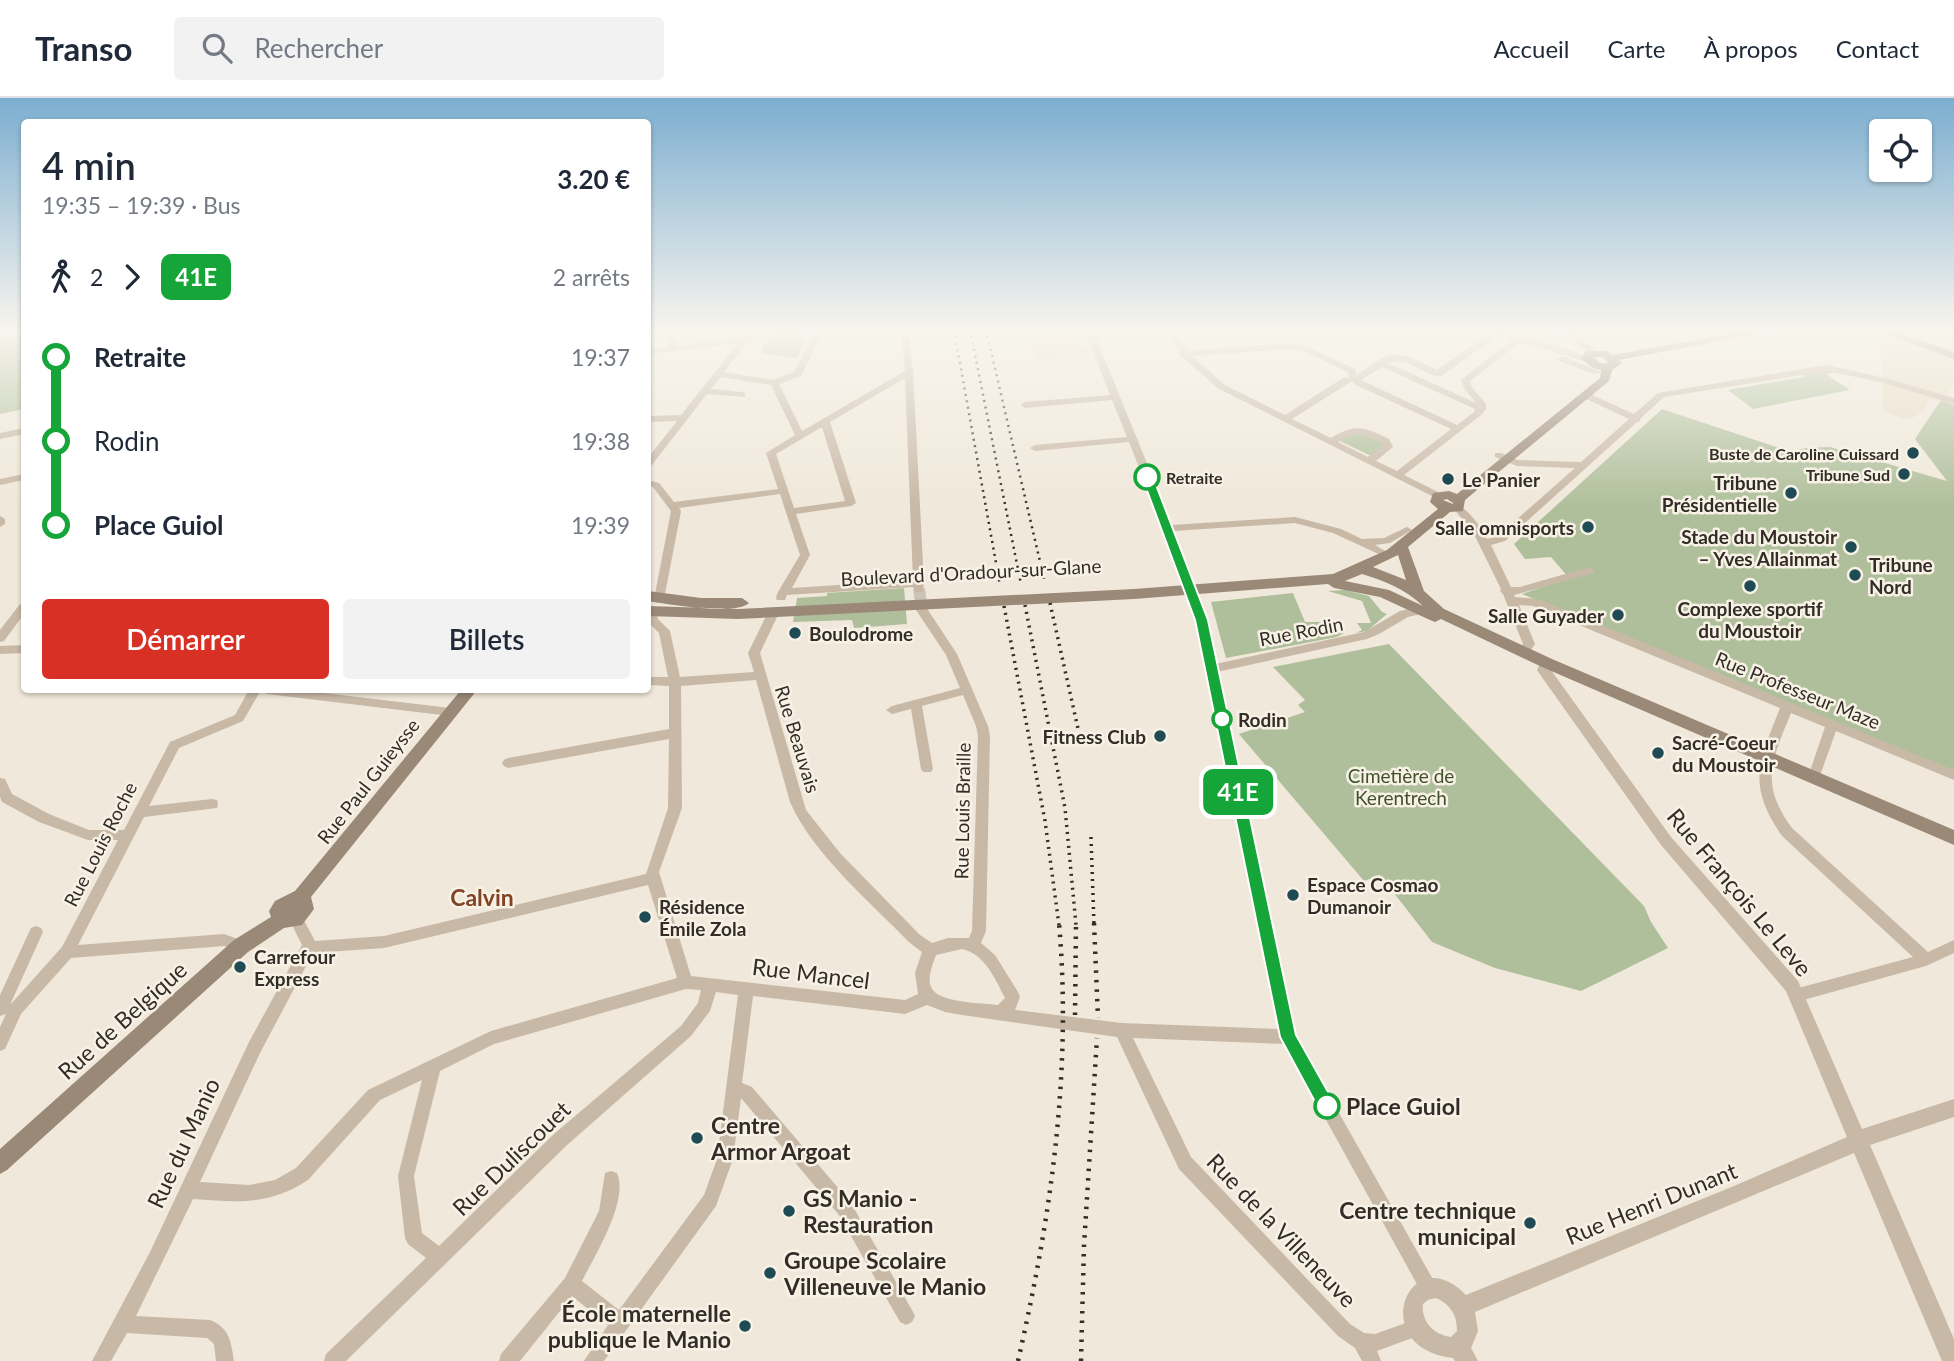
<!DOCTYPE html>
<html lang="fr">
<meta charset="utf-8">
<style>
:root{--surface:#fff;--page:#f2f2f3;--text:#1f2937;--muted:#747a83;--line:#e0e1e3;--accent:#d93025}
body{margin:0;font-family:Lato,sans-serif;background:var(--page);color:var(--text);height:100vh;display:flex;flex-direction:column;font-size:26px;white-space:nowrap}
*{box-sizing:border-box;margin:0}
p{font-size:23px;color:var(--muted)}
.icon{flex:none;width:38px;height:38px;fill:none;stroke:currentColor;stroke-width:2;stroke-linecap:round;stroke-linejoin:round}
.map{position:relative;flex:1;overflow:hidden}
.details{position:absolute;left:21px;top:21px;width:630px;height:574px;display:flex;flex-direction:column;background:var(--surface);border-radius:7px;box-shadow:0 2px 5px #0004}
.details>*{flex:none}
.badge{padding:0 14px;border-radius:10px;font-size:24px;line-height:46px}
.buttons{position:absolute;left:1869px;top:21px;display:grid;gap:14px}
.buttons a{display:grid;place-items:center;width:63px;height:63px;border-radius:7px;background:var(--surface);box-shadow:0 2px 5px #0004;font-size:35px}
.map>.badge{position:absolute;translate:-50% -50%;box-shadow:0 0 0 4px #fff}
.legs{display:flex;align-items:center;gap:10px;height:77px;padding:0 21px;font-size:23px}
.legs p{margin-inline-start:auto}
.summary{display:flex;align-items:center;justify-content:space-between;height:119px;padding:0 21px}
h1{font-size:38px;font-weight:600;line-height:52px}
.cta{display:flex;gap:14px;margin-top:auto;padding:14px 21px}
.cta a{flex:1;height:80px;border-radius:7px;background:var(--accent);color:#fff;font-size:28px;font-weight:600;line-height:80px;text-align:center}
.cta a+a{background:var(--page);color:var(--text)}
ul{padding:0 21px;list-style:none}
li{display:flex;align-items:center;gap:24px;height:84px;font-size:26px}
li i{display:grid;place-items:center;width:10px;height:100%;margin:0 9px;background:currentColor}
li i::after{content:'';width:18px;height:18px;margin:-9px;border:5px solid;border-radius:50%;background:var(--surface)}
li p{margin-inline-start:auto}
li:first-child i{background:linear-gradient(#0000 50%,currentColor 0)}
li:last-child i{background:linear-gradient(currentColor 50%,#0000 0)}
header{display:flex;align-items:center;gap:42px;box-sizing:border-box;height:98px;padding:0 35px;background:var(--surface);border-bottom:2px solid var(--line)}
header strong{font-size:33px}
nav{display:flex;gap:38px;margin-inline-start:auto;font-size:24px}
.search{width:490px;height:63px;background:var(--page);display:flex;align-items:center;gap:18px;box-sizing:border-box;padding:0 24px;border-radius:7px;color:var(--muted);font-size:26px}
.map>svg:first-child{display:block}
.green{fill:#afbf9b}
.plaza{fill:#e8dbc2}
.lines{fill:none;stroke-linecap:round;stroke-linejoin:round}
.minor-tunnel{stroke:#cac3b6;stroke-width:12;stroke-dasharray:12 6;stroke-linecap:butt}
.minor{fill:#c8b9a7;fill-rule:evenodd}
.tertiary{fill:#c8b9a7;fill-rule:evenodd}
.secondary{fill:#9b8978;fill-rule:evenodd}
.rail-far2{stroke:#342d27;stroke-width:2.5;stroke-dasharray:2 4.5;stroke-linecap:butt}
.rail-far1{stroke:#342d27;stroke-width:3.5;stroke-dasharray:2 5;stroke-linecap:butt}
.rail{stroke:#342d27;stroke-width:4.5;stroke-dasharray:2.5 7;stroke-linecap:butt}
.line-1{fill:#16a538;stroke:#fff;stroke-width:2}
.poi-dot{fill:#1e4b54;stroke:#f8f2e6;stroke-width:2.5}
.stop-1-dot{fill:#fff;stroke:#16a538;stroke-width:3.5}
.labels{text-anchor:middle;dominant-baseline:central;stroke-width:5;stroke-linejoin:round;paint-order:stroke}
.far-poi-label{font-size:16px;font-weight:bold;fill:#342d27;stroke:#f8f2e6;text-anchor:end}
.far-stop-label{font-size:16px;font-weight:bold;fill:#342d27;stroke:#f8f2e6;text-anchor:start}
.poi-label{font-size:19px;font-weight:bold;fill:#342d27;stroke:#f8f2e6;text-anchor:start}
.street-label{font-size:19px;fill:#342d27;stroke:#f8f2e6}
.stop-label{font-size:19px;font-weight:bold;fill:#342d27;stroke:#f8f2e6;text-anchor:start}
.park-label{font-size:19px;fill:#40522c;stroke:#f8f2e6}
.near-street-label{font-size:23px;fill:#342d27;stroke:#f8f2e6}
.quarter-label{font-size:23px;font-weight:bold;fill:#804324;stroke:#f8f2e6}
.near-stop-label{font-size:23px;font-weight:bold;fill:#342d27;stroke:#f8f2e6;text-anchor:start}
.near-poi-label{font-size:23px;font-weight:bold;fill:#342d27;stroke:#f8f2e6;text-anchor:start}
</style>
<header>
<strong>Transo</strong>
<div class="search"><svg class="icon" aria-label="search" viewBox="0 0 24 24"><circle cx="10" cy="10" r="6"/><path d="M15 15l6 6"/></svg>Rechercher</div>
<nav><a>Accueil</a><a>Carte</a><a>À propos</a><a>Contact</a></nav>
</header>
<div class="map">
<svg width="1954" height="1263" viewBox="0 0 1954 1263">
<rect width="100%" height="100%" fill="#f0e8da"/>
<path class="green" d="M0,232H24V311L0,316Z
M805,239L807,241L797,260L762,255L763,244Z
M1828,271L1838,273L1826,276L1850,292L1753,311L1728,292L1804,279L1801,276Z
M1941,302L1954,307V673L1522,496L1569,480L1551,459L1525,461L1514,446L1662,311L1791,354L1806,350L1830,349L1947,383L1915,341Z
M1361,333L1383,343L1384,347L1371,358L1340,343Z
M904,490L907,526L854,530L852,522L793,524L797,500L827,498V495Z
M1345,492L1369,498L1382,514L1387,516L1367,533L1356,535L1362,532L1357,525H1371L1362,503L1328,493Z
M1293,495L1305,524H1332L1341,528L1344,535L1337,539L1226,560L1211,504Z
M1389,546L1644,808L1651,824L1668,850L1581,893L1495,870L1432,844L1380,777L1364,783L1239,636L1305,614L1298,607L1305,602L1273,569Z"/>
<path class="plaza" d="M1023,232H1077L1084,249L1092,252L1088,259L1042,263L1034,260L1033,246Z
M1881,233L1954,258V283L1941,304L1931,301L1922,314L1912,320L1905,321L1883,313Z"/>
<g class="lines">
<path class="minor-tunnel" d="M919,491L922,512"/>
<path class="minor" d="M665,232H673L678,248L742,240L748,235L752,238L799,232H826L823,234L801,278L779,286L802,333L905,273L901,232H909L913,274L924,485L923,494H915L913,489L787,497L785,502H777L776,499L778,494L800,457L780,396L679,410L681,413L664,501L659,505L655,504L654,501L671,413L653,389L648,388V382L659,385L674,404L778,391L766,355L795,337L771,287L721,279L711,291L742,294L745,295V299L707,296L651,368L648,369V360L677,323L648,324V318L681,317L738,245L648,256V252L669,249ZM814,236L794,274L773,282L724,274L748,244ZM905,280L913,482L792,490L810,457L796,416L851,408L856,405L830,324ZM822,329L845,403L794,410L776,356Z
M1085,232H1093L1172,427L1295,419L1341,431L1362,441L1384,440L1407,429L1412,432L1390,445L1375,447L1390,456L1389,458L1385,459L1333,435L1295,425L1174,433L1192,478L1191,481H1183L1129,344L1035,353L1030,350L1035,347L1127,339L1112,302L1025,310L1020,307L1025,304L1110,297Z
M1166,232H1174L1188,253L1289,245L1308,249L1355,271L1357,277C1368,271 1378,259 1390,257C1406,255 1423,266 1437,272L1490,235L1487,232C1505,232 1576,252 1591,261L1587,264L1520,244L1470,283L1472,289L1486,306V311L1481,317L1404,377L1442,396L1443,398L1438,401L1219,291L1181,258ZM1498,238L1512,242L1461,282L1464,290L1476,305L1388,265C1407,257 1423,278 1441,278ZM1289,251L1303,253L1348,274L1349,279L1343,280L1285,317L1225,287L1192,258ZM1382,269L1475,311L1474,314L1457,327L1361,282ZM1352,283L1356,287L1451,331L1397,373L1376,363L1393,349L1389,341C1364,329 1356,325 1331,340L1292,321ZM1358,335L1382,345L1383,348L1368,359L1338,344Z
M1563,232H1572L1596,253V257H1590Z
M1559,259H1565L1601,274L1594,276L1559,263Z
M1827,267L1885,280L1954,300V306L1880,284L1827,273L1664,299L1641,320L1640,323L1637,324L1505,443L1491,447L1511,489H1520L1590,469L1595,473L1594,475L1514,497L1515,499L1538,501L1954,672V682L1836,633L1818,683H1810L1808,679L1825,629L1791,615C1772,662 1759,685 1792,730L1928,854L1954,842V855L1926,868L1796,904L1791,902L1789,897L1791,892L1913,859L1782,738C1746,686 1759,664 1780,610L1533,508L1519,507L1535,546L1528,556H1520L1518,553L1523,546L1503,496L1500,493L1501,491L1473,434L1453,410L1458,407C1471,414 1480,428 1487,441L1498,438L1575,370L1517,368L1495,359V355H1501L1518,362L1581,364L1629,321L1582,299V295H1588L1634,316L1658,295Z
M24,330V336L0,341V335Z
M24,376V382L0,387V381Z
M0,418L5,421V426L0,429Z
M1195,495L1200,499L1215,566L1364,534L1400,513L1421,508L1427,512L1425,515L1408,519L1379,536L1367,541L1217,574L1295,937L1435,1185L1438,1191L1435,1197L1429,1200L1423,1197L1284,946L1133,940L1191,1059L1350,1226L1364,1235L1375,1236L1417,1221L1423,1224L1426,1230L1423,1236L1377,1253L1381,1263H1362L1355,1250L1338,1238L1179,1071L1117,939L962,917L945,914L927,907L905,916L753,898L742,985L752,989L851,1105L912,1212L915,1218L912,1224L906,1227L900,1224L839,1117L741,1000L733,1061L716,1108L604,1263H584L608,1227L572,1198L520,1263H499L501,1256L565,1180L599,1113L605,1075L611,1073L617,1075C629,1103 595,1157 582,1183L619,1212L704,1097L717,1061L738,897L716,894L710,913L691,938L566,1048L346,1263H324L326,1256L426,1160L408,1146L405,1140L398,1078L422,982L380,1002L308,1082C268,1108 238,1104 193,1101L136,1218L210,1222C230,1230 231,1244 234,1263H216L214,1246L207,1240L127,1235L111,1263H92L150,1154L249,944L302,847L289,821L291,817L296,815L301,817L315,843L384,838L646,776L668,710L669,641L508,670L504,668L502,665L504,662L508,660L669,631V588L648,587V579H668L659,535L648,524V512L652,510L656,511L658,521L670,533L680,579L754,574L748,555L767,516H775L777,519L760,555L806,712L840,755L920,837L932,845L948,840H969L972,833L978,638L976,628L963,597L922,608L933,671L931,674H923L921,671L911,611L892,616L886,612L892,608L960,590L946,557L916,512L922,508L926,509L957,556L988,628L990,638L986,833L981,845L995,857L1018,894L1020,899L1015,912L1122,925L1279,931L1190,499ZM756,582L790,704C812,755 871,805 910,845L922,854L915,875L918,896L905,902L691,878L659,774L682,710L681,588ZM648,787L677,880L491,933L368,992L296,1070L275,1082L249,1087L200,1084L260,955L313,855L384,850ZM962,851C985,856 995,881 1005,900L998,907C982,905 937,905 931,889C927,879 933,866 936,857ZM686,891L701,892L698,905L681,928L554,1036L439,1148L422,1135L414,1078L440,973L494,946Z
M24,505V516L4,543L0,544V532L20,506Z
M24,547V555L0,556V548Z
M249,592H261L243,623L179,650L149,708L212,701L217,702L218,706L217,710L144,719L78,847L224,836L246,844L248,848L246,852L241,854L224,848L71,860L21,916L5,951L0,953V929L6,916L0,918V897L31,830L36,828L41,830L43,834L10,907L62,849L118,742H88L39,724L2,704L0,699V680L5,681L12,696L49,716L89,732H124L170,644L235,617Z
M261,592H299L450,610L456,614L450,618L267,596Z"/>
<path class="tertiary" d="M1547,560L1554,565L1551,572L1671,739L1798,883L1862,1031L1954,1001V1019L1870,1047L1954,1241V1263H1942L1854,1055L1475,1214L1478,1233L1471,1250L1478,1263H1455L1453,1260C1365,1250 1409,1138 1466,1197L1734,1088L1847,1039L1786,893L1661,747L1539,575L1537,572L1542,562ZM1436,1200C1451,1207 1457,1217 1457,1233L1451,1239C1434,1237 1421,1224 1423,1206L1428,1202Z"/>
<path class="secondary" d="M1752,232H1778L1619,262L1622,265L1612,272L1609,283L1465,402L1463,413L1450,414L1408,449L1424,493L1444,511L1552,561L1954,732V747L1542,569L1441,521L1435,524L1430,522L1380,499L1334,490L1328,486L1134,501L738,521L648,518V508L738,511L1134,491L1333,476L1387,452L1438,411L1430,404L1433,395L1449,393L1457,396L1600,280L1601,272L1593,270L1581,261L1586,253H1606L1613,257ZM1594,259H1603L1609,265H1600ZM1447,401L1453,405V406L1443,402ZM1398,457L1406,482L1373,469ZM1362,476C1385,483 1405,491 1423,508L1389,492L1345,483Z
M1875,232H1891L1954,254V261Z
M648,493L701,500H742L749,505C736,518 667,506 648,503Z
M461,592H477L311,799L314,811L302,827L284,830L248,854L7,1072L0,1076V1051L234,842L271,819L269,813L275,803L295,793Z"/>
<path class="rail-far2" d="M954,232L1000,487
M970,232L1021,486
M986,232L1045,485"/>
<path class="rail-far1" d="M1050,505L1081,644
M1025,507L1065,710L1076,827
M1004,508L1045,723L1059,827
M1091,739L1094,827"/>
<path class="rail" d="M1094,825L1098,920
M1075,917L1076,825
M1018,1263C1051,1118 1072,974 1059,825
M1081,1263L1084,1148L1097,940"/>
</g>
<linearGradient id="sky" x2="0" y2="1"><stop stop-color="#7caed0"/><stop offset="0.57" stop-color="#f8f5ee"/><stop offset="1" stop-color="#f8f5ee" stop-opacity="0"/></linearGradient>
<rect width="1954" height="409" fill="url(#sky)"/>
<path class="line-1" d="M1143,377L1153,379L1208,522L1296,937L1336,1008L1334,1015L1327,1017L1321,1015L1280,939L1195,522L1142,379Z"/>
<g class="poi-dot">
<circle cx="1913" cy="355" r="7"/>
<circle cx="1904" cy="376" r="7"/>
<circle cx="1448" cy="381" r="7"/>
<circle cx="1791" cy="395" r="7"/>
<circle cx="1588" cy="429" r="7"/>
<circle cx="1851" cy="449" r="7"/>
<circle cx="1855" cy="477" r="7"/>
<circle cx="1750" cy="488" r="7"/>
<circle cx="1618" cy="517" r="7"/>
<circle cx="795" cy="535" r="7"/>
<circle cx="1160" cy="638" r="7"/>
<circle cx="1658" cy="655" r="7"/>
<circle cx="1293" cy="797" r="7"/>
<circle cx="645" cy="819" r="7"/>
<circle cx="240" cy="869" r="7"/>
<circle cx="697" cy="1040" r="7"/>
<circle cx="789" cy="1113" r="7"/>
<circle cx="1530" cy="1125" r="7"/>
<circle cx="770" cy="1175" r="7"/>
<circle cx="745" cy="1228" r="7"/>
</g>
<g class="stop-1-dot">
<circle cx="1147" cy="379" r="12"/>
<circle cx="1222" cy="621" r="9"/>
<circle cx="1327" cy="1008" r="12"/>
</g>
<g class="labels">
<g class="far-poi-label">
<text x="1899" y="355">Buste de Caroline Cuissard</text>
<text x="1890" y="376">Tribune Sud</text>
</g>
<g class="far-stop-label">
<text x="1166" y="379">Retraite</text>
</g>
<g class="poi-label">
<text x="1462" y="381">Le Panier</text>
<text x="1777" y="384" text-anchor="end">Tribune<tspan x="1777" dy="22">Présidentielle</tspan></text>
<text x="1574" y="429" text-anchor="end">Salle omnisports</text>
<text x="1837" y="438" text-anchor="end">Stade du Moustoir<tspan x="1837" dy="22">– Yves Allainmat</tspan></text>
<text x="1869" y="466">Tribune<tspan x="1869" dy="22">Nord</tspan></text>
<text x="1750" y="510" text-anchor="middle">Complexe sportif<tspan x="1750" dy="22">du Moustoir</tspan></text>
<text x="1604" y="517" text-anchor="end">Salle Guyader</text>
<text x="809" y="535">Boulodrome</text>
<text x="1146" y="638" text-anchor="end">Fitness Club</text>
<text x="1672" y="644">Sacré-Coeur<tspan x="1672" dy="22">du Moustoir</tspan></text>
<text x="1307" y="786">Espace Cosmao<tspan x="1307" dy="22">Dumanoir</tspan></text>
<text x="659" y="808">Résidence<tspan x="659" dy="22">Émile Zola</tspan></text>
<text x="254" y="858">Carrefour<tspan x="254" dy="22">Express</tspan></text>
</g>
<g class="street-label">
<text transform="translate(971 474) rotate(-3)">Boulevard d'Oradour-sur-Glane</text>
<text transform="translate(1301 533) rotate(-11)">Rue Rodin</text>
<text transform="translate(1798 592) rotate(22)">Rue Professeur Maze</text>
<text transform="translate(798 641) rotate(73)">Rue Beauvais</text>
<text transform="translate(368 683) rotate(-52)">Rue Paul Guieysse</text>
<text transform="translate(962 713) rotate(-89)">Rue Louis Braille</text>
<text transform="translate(100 746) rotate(-63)">Rue Louis Roche</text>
</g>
<g class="stop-label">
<text x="1238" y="621">Rodin</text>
</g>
<g class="park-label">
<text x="1401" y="677">Cimetière de<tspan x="1401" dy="22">Kerentrech</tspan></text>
</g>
<g class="near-street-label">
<text transform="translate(1740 794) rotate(50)">Rue François Le Leve</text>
<text transform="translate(811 875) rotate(7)">Rue Mancel</text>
<text transform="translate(122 922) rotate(-42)">Rue de Belgique</text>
<text transform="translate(183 1045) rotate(-65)">Rue du Manio</text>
<text transform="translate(511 1060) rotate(-44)">Rue Duliscouet</text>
<text transform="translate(1651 1105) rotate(-22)">Rue Henri Dunant</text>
<text transform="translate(1282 1132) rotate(46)">Rue de la Villeneuve</text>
</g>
<g class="quarter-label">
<text x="482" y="799">Calvin</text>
</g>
<g class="near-stop-label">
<text x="1346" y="1008">Place Guiol</text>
</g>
<g class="near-poi-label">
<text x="711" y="1027">Centre<tspan x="711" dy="26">Armor Argoat</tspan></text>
<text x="803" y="1100">GS Manio -<tspan x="803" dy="26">Restauration</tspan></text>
<text x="1516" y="1112" text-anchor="end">Centre technique<tspan x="1516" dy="26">municipal</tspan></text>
<text x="784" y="1162">Groupe Scolaire<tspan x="784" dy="26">Villeneuve le Manio</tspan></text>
<text x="731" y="1215" text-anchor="end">École maternelle<tspan x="731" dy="26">publique le Manio</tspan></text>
</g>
</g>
</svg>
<div class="buttons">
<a><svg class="icon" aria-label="locate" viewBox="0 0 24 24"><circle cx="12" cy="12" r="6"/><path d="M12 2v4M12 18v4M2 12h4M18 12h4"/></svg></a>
</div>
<b class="badge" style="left:1238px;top:694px;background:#16a538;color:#fff">41E</b>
<section class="details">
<div class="summary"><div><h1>4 min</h1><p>19:35 – 19:39 · Bus</p></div><b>3.20 €</b></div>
<div class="legs"><svg class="icon" aria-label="walk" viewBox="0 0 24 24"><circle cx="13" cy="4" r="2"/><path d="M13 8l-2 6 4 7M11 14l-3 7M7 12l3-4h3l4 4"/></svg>2<svg class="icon" aria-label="forward" viewBox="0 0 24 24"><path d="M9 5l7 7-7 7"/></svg><b class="badge" style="background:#16a538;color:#fff">41E</b><p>2 arrêts</p></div>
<ul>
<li><i style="color:#16a538"></i><b>Retraite</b><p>19:37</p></li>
<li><i style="color:#16a538"></i><span>Rodin</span><p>19:38</p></li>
<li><i style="color:#16a538"></i><b>Place Guiol</b><p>19:39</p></li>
</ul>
<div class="cta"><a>Démarrer</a><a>Billets</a></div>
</section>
</div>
